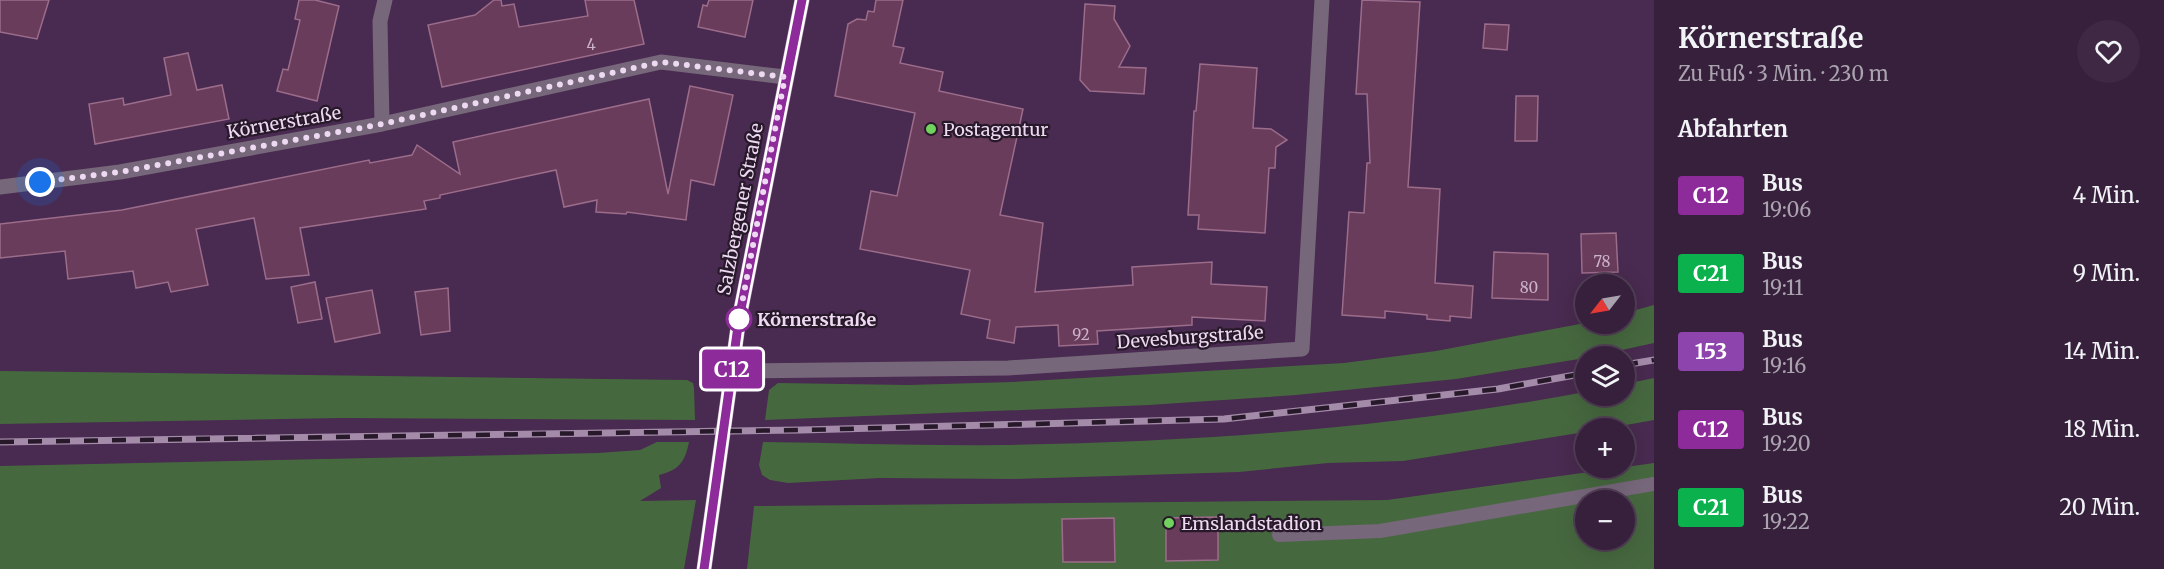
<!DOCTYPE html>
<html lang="de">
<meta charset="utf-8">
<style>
:root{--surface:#37203c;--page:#3e2843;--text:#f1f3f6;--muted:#aaa3af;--line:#513e56}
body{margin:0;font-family:Merriweather,serif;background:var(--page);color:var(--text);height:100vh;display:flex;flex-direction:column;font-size:22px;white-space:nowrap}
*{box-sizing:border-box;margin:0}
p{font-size:20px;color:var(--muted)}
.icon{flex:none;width:33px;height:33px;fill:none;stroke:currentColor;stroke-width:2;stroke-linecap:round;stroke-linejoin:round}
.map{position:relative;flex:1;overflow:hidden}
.side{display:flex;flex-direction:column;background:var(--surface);width:510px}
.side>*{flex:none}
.badge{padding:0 12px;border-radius:4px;font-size:21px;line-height:39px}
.needle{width:39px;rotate:239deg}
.controls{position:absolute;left:1575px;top:274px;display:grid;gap:12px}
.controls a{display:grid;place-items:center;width:60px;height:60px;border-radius:50%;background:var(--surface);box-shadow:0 6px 24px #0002,0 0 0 2px var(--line);font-size:30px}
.you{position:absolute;width:30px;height:30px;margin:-15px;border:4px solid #fff;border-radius:50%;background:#1a73e8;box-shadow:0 0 0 9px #1a73e833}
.map>.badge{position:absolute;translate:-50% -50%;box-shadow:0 0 0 3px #fff}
h2{padding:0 24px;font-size:22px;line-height:54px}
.round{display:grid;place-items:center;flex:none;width:63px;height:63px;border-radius:32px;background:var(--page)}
.head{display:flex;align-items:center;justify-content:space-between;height:102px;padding:0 24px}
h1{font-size:28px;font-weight:700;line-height:45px}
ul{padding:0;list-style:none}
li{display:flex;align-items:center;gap:18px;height:78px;padding:0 24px}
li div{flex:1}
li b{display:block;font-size:22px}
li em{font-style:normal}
li .badge{min-width:66px;font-weight:700;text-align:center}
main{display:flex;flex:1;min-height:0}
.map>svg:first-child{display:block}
.green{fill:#46683f;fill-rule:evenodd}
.building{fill:#683c5a;stroke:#9c6c8b;stroke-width:1.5}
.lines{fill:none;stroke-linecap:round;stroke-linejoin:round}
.lane{stroke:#76677a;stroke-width:14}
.street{stroke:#76677a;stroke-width:15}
.primary{stroke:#b394ba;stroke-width:15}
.rail-casing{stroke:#a38ba9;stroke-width:7}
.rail{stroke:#27192a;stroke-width:4.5;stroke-dasharray:14;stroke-linecap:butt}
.line-casing{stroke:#fff;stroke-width:14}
.line{stroke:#8c2b99;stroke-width:9}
.walk{stroke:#edd9f1;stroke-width:6;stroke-dasharray:0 10.8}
.poi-dot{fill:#72d25e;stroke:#27192a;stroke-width:2}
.stop-dot{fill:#fff;stroke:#8c2b99;stroke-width:3}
.labels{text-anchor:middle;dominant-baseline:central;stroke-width:4.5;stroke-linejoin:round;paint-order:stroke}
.number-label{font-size:15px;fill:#ccb2cb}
.street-label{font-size:18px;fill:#edd9f1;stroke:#27192a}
.poi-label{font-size:18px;fill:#edd9f1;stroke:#27192a;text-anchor:start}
.stop-label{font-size:18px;font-weight:bold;fill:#edd9f1;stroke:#27192a;text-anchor:start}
</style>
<main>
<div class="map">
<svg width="1654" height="569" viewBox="0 0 1654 569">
<rect width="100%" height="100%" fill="#492a50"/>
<path class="green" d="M1654,305V343L1585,358L1456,379L1296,395L1149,405L765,420L769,390L778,383L908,385L1013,382L1344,363L1436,351L1585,323L1624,324L1625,313Z
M0,371L687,380L693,383L694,388L695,420L341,418L0,424Z
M1654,378V420L1604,429H1586L1585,432L1403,461L1328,463L1239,472L1013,479L880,478L788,483L770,480L762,475L759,465L763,442C843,443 923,446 1003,445C1199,442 1393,428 1585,392L1586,396H1624L1625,384Z
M657,442H689C685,462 679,470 659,475L661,488L640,501L696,500L684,569H0V466L598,453L640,450Z
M1654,463V569H747L754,506L1387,500ZM1586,501H1624V540H1586Z"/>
<path class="building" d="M0,0H49L37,39L0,32Z
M299,0H315L339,6L317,101L277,91L283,69L288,70L300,20L295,19Z
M494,0H501L502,6L514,4L519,27L588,16L585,0H634L644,44L442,87L428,25L475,15Z
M709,0H753L745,37L698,27L703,5L707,6Z
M876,0H903L893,46L904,48L900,63L943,72L939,91L1023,109L1000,215L1043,223L1035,292L1133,285L1132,267L1212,262L1211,284L1267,287L1265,321L1192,317V325L1097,331L1098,344L1059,346L1058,325L1016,327L1014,343L987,338L990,320L961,314L970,270L860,249L871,191L897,196L915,113L835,96L848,24L857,19L866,20L868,11L874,12Z
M1362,0L1420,2L1408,187L1440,189L1435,283L1473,286L1471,318L1450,316V321L1427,319V315L1385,311V318L1342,315L1349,212L1364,213L1367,163H1370L1367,94H1356Z
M1085,4L1115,6L1114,19L1130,46L1119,67L1146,68L1144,94L1090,91L1080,80Z
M1485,24L1509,25L1507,50L1483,48Z
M188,53L197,90L222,85L229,119L95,144L89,104L123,98L124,105L171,95L164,58Z
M1200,64L1257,68L1253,128L1271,129L1287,140L1276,147L1275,168H1269L1265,233L1198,229L1199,215H1188L1194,111H1196Z
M690,86L733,95L714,185L691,180L686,220L627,212L626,214L596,212L597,200L564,207L556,170L440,195V198L424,201L426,209L300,228L309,275L266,279L254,218L196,229L208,285L171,292L168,282L136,288L133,271L68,279L65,251L0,258V224L122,210L369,160L370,163L412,155L417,145L460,174L453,142L649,99L668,194Z
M1516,96H1538L1537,141H1515Z
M1616,233L1618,272L1582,273L1581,234Z
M1494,252L1548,254V300L1492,298Z
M315,282L322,319L298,323L291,287Z
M448,288L450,331L421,335L415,292Z
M372,290L380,333L335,342L326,298Z
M1218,517V560L1166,561V518Z
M1114,518L1115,562H1063L1062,519Z"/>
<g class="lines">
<path class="lane" d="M1279,535L1380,531L1654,484"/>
<path class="street" d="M382,124L380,21L385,0
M0,187L120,172L382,124L661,62L785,77
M731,371L1008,368L1302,349L1322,0"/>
<path class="primary" d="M704,569L739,319L802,0"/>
<defs>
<path id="rail" d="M1624,365L1654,360
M0,442L802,430L1224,419L1498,389L1586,373"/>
</defs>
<use href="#rail" class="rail-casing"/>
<use href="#rail" class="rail"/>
</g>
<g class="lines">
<defs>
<path id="line" d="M704,569L739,319L802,0"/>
</defs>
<use href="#line" class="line-casing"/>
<use href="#line" class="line"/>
<path class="walk" d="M40,182L120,172L382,124L661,62L785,77L739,319"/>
</g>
<g class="poi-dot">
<circle cx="931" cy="129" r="6"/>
<circle cx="1169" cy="523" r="6"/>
</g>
<circle class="stop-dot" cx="739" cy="319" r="12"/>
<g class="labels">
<g class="number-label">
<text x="591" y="44">4</text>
<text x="1602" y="261">78</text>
<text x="1529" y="287">80</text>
<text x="1081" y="334">92</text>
</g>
<g class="street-label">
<text transform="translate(284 122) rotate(-10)">Körnerstraße</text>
<text transform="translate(740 209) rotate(-79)">Salzbergener Straße</text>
<text transform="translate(1190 337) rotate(-4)">Devesburgstraße</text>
</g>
<g class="poi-label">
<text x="943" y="129">Postagentur</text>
<text x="1181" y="523">Emslandstadion</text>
</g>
<g class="stop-label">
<text x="757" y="319">Körnerstraße</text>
</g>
</g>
</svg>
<div class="controls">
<a><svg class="needle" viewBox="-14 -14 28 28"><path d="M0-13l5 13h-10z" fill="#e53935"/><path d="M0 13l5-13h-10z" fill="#aaa3af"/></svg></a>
<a><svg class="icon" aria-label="layers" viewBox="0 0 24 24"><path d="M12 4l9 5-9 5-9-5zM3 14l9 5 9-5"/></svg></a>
<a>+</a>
<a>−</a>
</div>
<div class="you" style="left:40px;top:182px"></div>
<b class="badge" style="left:732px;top:369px;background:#8c2b99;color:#fff">C12</b>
</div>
<section class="side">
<div class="head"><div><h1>Körnerstraße</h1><p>Zu Fuß · 3 Min. · 230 m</p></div><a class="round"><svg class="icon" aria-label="heart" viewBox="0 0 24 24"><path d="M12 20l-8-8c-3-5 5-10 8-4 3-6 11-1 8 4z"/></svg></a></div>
<h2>Abfahrten</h2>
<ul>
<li><span class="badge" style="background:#8c2b99;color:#fff">C12</span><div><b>Bus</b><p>19:06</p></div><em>4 Min.</em></li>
<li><span class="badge" style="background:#0bb14c;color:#fff">C21</span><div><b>Bus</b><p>19:11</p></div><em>9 Min.</em></li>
<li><span class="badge" style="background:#8e44ad;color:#fff">153</span><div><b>Bus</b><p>19:16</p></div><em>14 Min.</em></li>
<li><span class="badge" style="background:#8c2b99;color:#fff">C12</span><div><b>Bus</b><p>19:20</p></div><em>18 Min.</em></li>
<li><span class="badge" style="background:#0bb14c;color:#fff">C21</span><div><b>Bus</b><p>19:22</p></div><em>20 Min.</em></li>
</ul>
</section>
</main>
